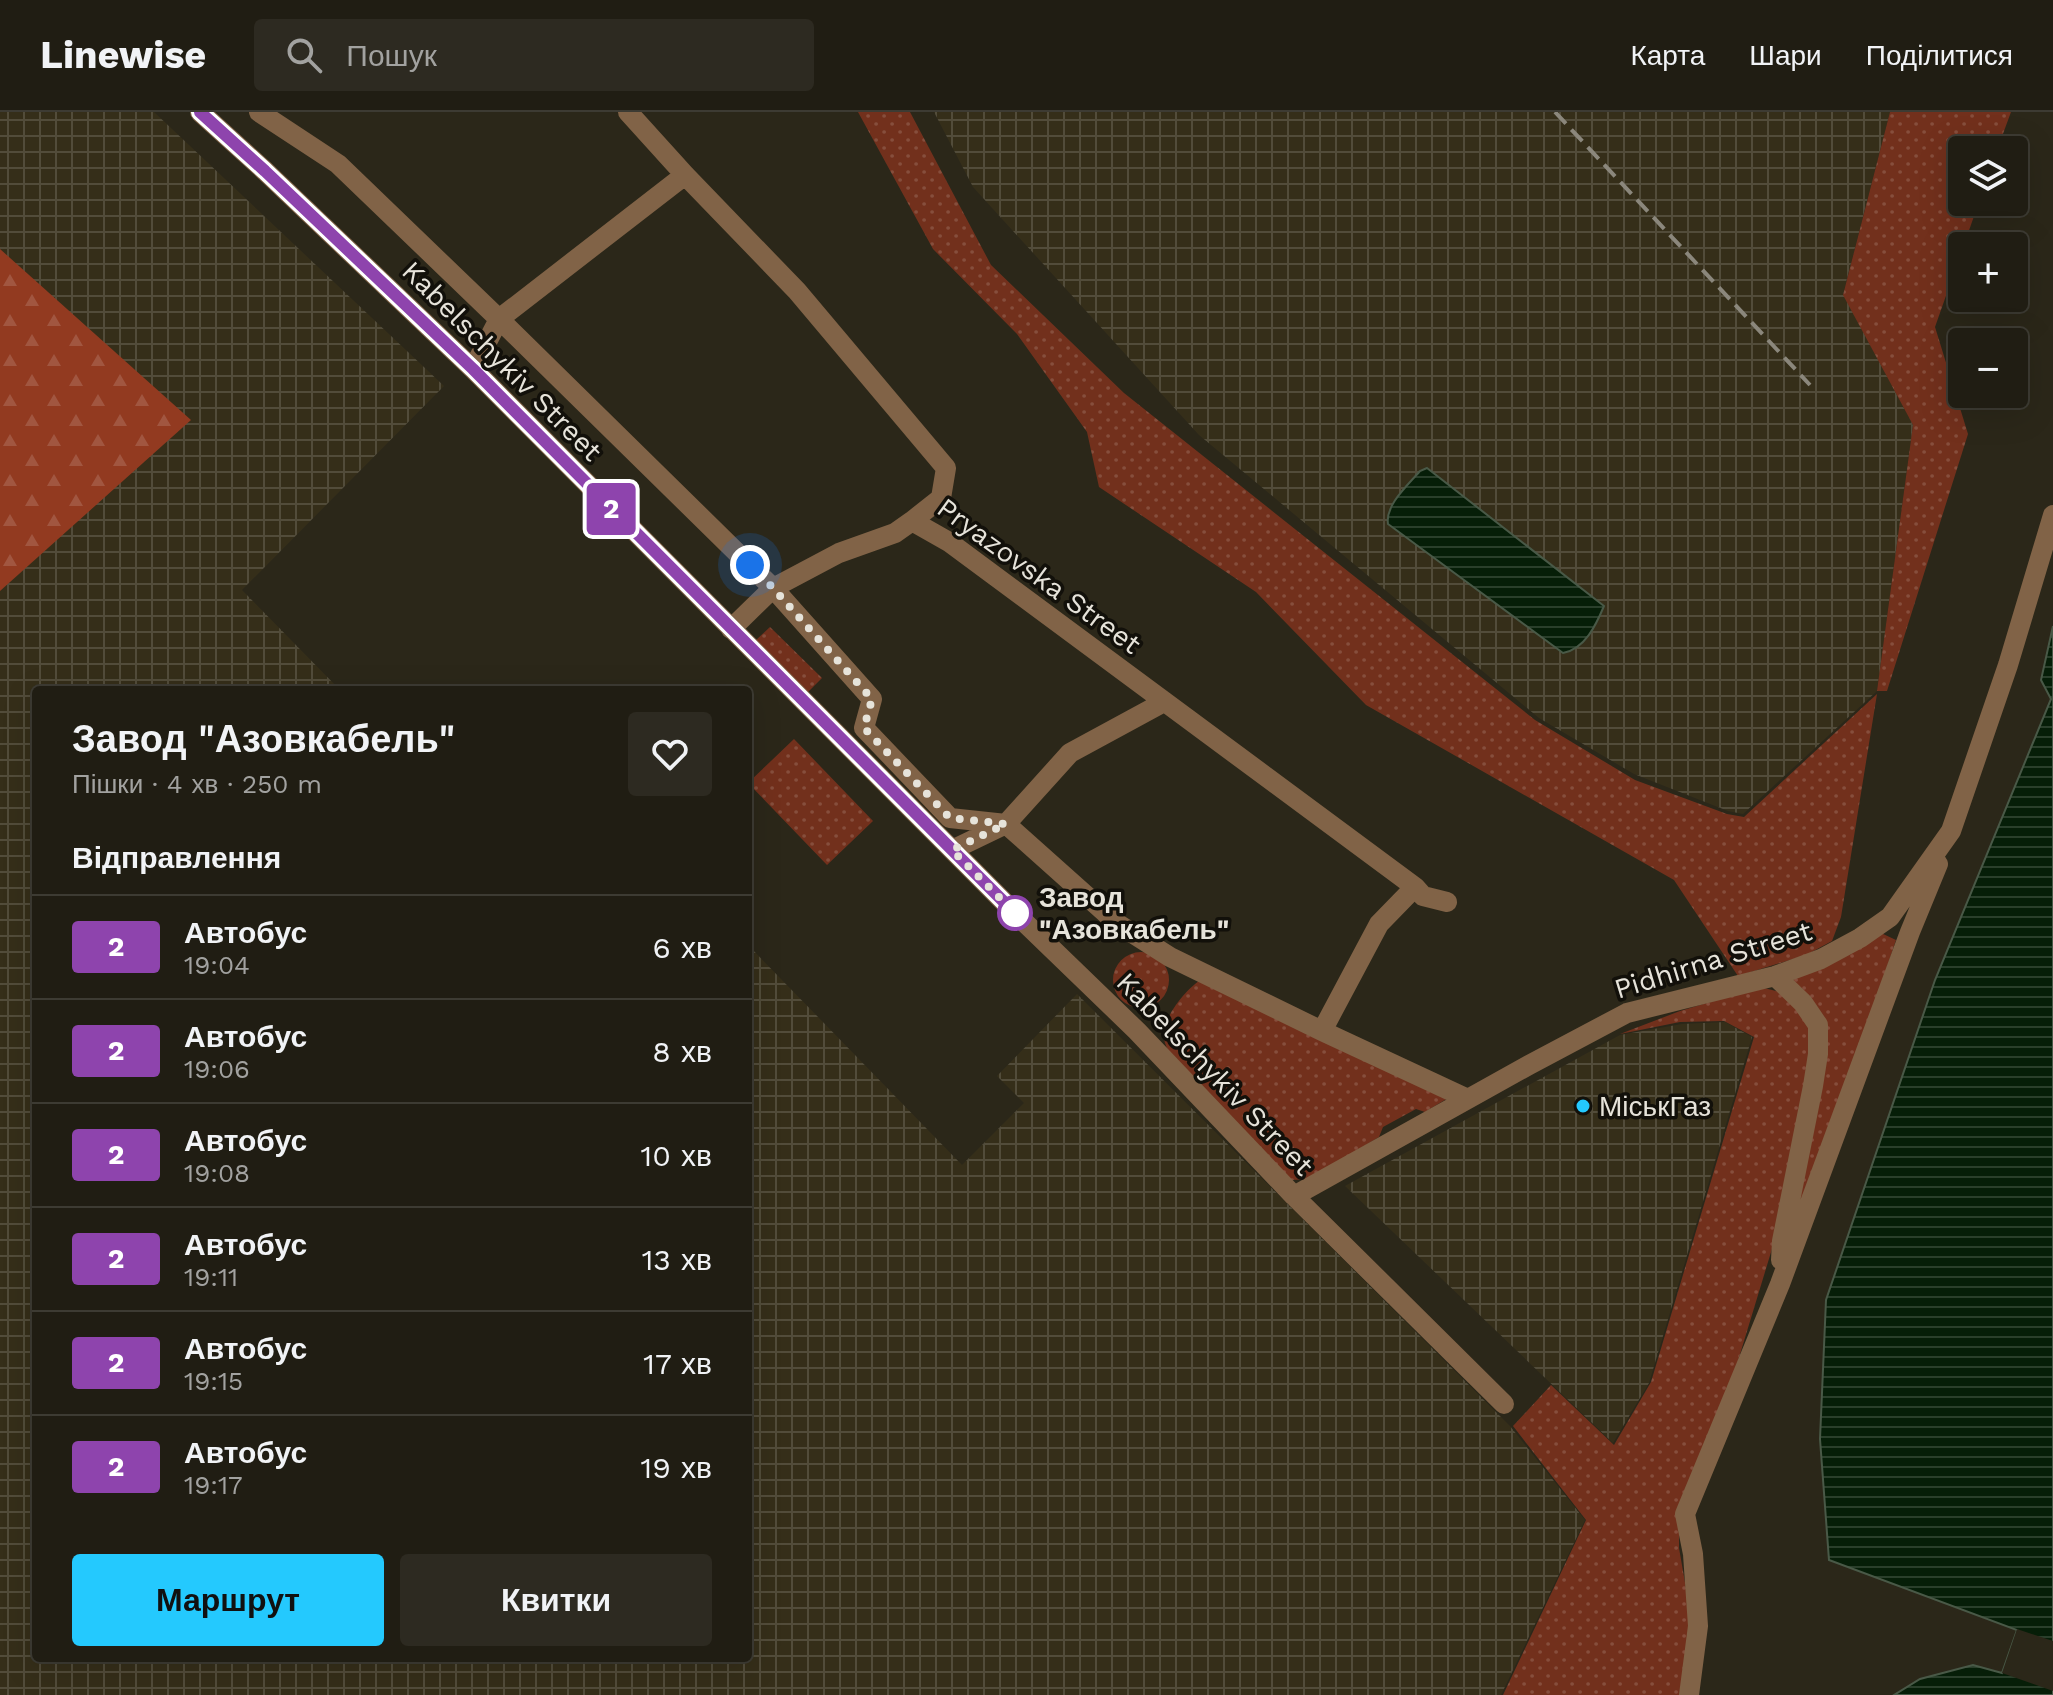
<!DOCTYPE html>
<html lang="uk">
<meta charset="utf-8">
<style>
:root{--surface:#201d13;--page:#2d2a21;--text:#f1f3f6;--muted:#a2a2a0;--line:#3d3b33;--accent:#24c9fe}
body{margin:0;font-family:"Work Sans",sans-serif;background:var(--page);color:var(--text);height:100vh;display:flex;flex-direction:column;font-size:30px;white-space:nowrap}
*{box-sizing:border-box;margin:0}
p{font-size:26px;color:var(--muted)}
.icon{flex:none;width:44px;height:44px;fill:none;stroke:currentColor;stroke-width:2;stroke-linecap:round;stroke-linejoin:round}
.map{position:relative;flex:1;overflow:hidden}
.panel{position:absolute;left:32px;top:574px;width:720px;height:976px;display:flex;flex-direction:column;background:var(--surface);border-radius:8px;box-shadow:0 8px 32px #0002,0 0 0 2px var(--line)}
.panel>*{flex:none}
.badge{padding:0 16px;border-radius:6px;font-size:28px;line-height:52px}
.controls{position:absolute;left:1948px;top:24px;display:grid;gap:16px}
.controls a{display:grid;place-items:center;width:80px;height:80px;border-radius:8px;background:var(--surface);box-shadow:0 8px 32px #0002,0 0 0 2px var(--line);font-size:40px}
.you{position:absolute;width:40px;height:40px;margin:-20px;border:6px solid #fff;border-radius:50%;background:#1a73e8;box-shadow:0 0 0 12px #1a73e833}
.map>.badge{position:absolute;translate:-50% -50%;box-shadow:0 0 0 4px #fff}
h2{padding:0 40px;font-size:30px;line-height:72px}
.round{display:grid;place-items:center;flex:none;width:84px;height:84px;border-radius:8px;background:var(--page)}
.headline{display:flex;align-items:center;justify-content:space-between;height:136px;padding:0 40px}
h1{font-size:38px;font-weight:600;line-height:60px}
.button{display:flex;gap:16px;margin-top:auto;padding:16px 40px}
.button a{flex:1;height:92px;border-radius:8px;background:var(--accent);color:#111;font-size:32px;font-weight:600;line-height:92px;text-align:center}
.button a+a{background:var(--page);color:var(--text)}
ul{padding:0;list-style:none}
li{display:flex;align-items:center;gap:24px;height:104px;padding:0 40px;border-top:2px solid var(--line)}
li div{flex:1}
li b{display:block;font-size:30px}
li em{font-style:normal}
li .badge{min-width:88px;font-weight:700;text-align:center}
header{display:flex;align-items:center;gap:48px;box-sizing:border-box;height:112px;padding:0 40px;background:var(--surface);border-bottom:2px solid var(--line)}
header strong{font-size:38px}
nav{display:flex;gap:44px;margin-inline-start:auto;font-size:28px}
.search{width:560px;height:72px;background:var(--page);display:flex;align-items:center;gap:20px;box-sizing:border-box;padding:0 28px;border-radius:8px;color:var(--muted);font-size:30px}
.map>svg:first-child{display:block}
.industrial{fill:url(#industrial-grid)}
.grass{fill:url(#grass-dots)}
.forest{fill:url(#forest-firs)}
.water{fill:url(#water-rules);stroke:#495947;stroke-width:2}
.pier{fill:#2b2719}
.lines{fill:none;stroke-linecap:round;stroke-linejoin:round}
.minor{stroke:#816347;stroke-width:20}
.rail{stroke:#8b877c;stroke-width:4;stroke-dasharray:16 8;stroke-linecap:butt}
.line-casing{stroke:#fff;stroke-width:18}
.line{stroke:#8e44ad;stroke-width:12}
.walk{stroke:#e6e3da;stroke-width:8;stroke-dasharray:0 14.4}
.stop-dot{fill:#fff;stroke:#8e44ad;stroke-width:4}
.poi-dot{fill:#24c9fe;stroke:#12100a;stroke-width:3}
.labels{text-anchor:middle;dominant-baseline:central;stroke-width:7;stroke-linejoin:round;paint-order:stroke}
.street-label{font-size:28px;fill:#e6e3da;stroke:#12100a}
.stop-label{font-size:28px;font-weight:bold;fill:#e6e3da;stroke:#12100a;text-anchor:start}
.poi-label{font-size:28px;fill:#e6e3da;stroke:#12100a;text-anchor:start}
</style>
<header>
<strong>Linewise</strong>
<div class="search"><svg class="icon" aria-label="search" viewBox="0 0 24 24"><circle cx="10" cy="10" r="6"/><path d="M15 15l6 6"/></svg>Пошук</div>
<nav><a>Карта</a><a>Шари</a><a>Поділитися</a></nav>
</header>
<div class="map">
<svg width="2053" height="1583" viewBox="0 0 2053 1583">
<defs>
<pattern id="industrial-grid" width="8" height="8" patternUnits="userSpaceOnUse" patternTransform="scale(2)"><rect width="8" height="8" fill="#352e19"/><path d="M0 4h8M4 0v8" fill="none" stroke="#524c3a"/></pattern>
<pattern id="grass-dots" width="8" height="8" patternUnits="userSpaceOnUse" patternTransform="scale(2)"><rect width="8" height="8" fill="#72301c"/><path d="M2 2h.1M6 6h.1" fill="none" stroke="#864e3c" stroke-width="1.8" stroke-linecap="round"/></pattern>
<pattern id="forest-firs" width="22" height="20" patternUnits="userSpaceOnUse" patternTransform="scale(2)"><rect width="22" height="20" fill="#923a20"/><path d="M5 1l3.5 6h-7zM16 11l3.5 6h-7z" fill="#a15640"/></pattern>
<pattern id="water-rules" width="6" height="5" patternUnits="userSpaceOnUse" patternTransform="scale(2)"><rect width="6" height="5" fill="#061e08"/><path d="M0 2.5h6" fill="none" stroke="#2a3f2b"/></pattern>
</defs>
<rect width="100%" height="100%" fill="#2b2719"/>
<path class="industrial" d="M0,0H154L444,274L242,478L340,578H36V1546H748V833L962,1053L1024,991L997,964L1077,882L1510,1314L1585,1408L1501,1583H0Z
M934,0H1890L1843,182L1913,313L1877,579L1743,702L1728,699L1634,662L1539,606L1199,323L973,75Z
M1725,910L1752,925L1649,1271L1613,1331L1345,1074L1620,923L1682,912Z"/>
<path class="grass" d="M858,0H910L991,153L1124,281L1535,608L1635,668L1727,702L1744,705L1877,582L1841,805L1832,829L1806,843L1738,864L1674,768L1366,593L1256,480L1099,375L1087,320L1017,222L933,137Z
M1890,0H2011L1997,38H1962V90H1979L1935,215L1968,322L1887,579H1877L1913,313L1843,183Z
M770,515L822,566L807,581L755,529Z
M794,627L873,709L827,753L748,671Z
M1881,821L1896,828L1843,987L1800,1096L1795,1094L1825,948L1793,873L1794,867Z
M1113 868a28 28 0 1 1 56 0a28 28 0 1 1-56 0Z
M1205,865L1448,986L1425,1000L1416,997L1383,1015L1379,1025L1310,1067L1291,1068C1266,1043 1241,1018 1217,993C1201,978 1171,951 1165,931C1158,909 1187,875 1205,865Z
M1760,875L1780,880L1797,895L1810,915L1812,934L1775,1127L1734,1262L1679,1407V1436L1692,1511L1685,1583H1503L1586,1408L1513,1314L1551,1273L1614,1333L1651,1270L1754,925L1724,909L1680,910L1620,922L1680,899Z"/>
<path class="forest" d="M0,137L191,308L0,479Z"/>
<path class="water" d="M1427,356L1604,494C1596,513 1585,537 1563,541L1388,412C1385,393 1408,373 1420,359Z
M2053,514V1583H1894L1920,1567L1973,1553L2002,1561L2017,1518L1829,1448L1820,1327L1826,1188L1935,868L2051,587L2041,568Z"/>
<path class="pier" d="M2017,1517L2053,1529V1579L2002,1561Z"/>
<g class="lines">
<path class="minor" d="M200,0L265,59L473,257L1015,801L1137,919L1294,1084L1504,1292
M259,0L338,52L499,207L773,476L872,587L864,616L950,706L1006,712L1118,812L1170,845L1322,919L1468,987
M628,0L685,63L797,179L946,356L941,386L912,409L949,430L1415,775L1423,784L1447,790
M473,257L499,207L685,63
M731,517L773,476L839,441L895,421L912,409
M952,738L1006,712L1070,641L1164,590
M1775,864L1803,891L1818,913V942L1813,974L1782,1129L1781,1148
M1322,919L1379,812L1415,775
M1294,1084L1529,953L1627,901L1775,864L1821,847L1860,826L1890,805L1951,719L2008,553L2053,403
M1689,1583L1698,1514L1693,1442L1685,1402L1780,1172L1910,820L1938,752"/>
<path class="rail" d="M1555,0L1810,273"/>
</g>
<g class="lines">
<defs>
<path id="line" d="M200,0L265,59L473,257L1015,801"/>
</defs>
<use href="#line" class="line-casing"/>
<use href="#line" class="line"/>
<path class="walk" d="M750,453L773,476L872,587L864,616L950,706L1006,712L952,738L1015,801"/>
</g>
<circle class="stop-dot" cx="1015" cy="801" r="16"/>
<circle class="poi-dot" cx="1583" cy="994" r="8"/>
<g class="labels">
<g class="street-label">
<text transform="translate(502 249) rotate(45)">Kabelschykiv Street</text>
<text transform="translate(1039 464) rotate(36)">Pryazovska Street</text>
<text transform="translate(1713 848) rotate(-17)">Pidhirna Street</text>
<text transform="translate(1215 962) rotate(46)">Kabelschykiv Street</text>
</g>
<g class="stop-label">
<text x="1039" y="785">Завод<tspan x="1039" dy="32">"Азовкабель"</tspan></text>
</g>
<g class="poi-label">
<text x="1599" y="994">МіськГаз</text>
</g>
</g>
</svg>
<div class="controls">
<a><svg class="icon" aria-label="layers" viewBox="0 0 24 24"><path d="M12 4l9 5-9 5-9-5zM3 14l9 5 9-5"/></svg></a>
<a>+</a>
<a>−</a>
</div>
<div class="you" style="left:750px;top:453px"></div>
<b class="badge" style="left:611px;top:397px;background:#8e44ad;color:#fff">2</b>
<section class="panel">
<div class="headline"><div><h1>Завод &quot;Азовкабель&quot;</h1><p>Пішки · 4 хв · 250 m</p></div><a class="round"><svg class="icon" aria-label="heart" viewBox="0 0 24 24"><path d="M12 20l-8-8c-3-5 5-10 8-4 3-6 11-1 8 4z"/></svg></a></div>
<h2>Відправлення</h2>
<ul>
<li><span class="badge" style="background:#8e44ad;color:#fff">2</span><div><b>Автобус</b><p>19:04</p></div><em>6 хв</em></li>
<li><span class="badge" style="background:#8e44ad;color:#fff">2</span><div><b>Автобус</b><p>19:06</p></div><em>8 хв</em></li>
<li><span class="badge" style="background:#8e44ad;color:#fff">2</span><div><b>Автобус</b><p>19:08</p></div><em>10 хв</em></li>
<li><span class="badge" style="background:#8e44ad;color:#fff">2</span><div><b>Автобус</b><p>19:11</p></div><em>13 хв</em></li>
<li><span class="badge" style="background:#8e44ad;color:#fff">2</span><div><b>Автобус</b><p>19:15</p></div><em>17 хв</em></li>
<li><span class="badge" style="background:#8e44ad;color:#fff">2</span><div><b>Автобус</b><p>19:17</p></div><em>19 хв</em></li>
</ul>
<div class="button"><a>Маршрут</a><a>Квитки</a></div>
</section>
</div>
